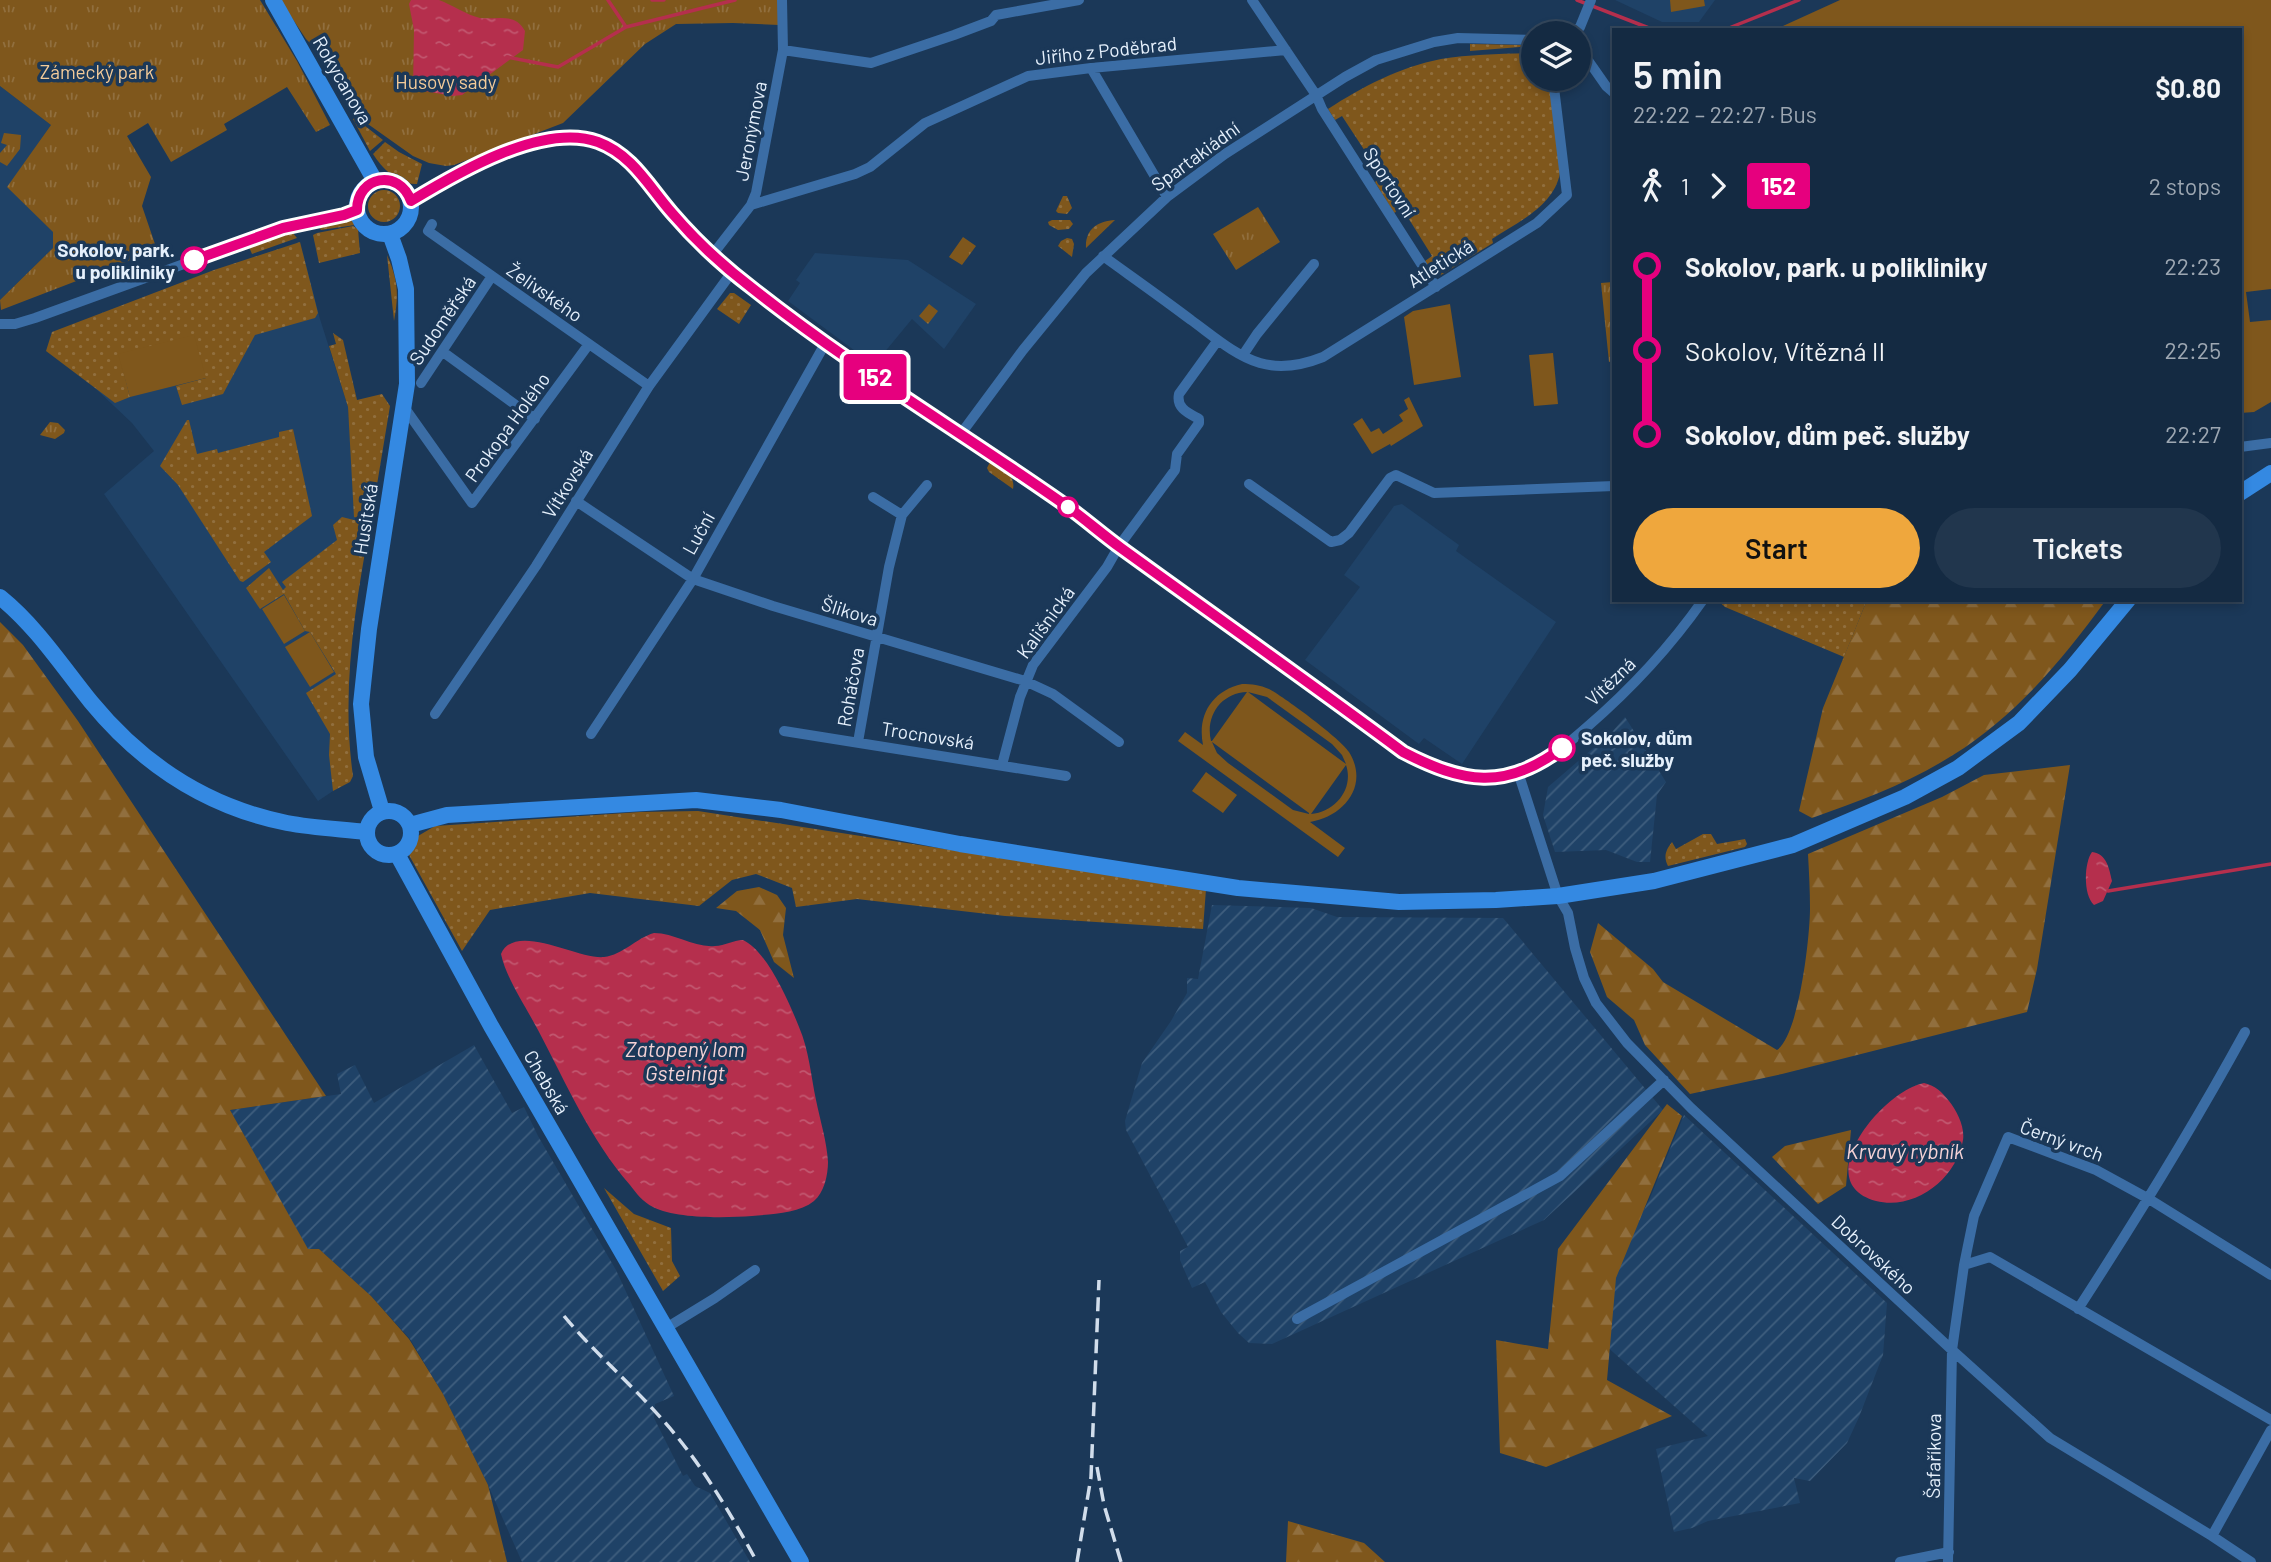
<!DOCTYPE html>
<meta charset="utf-8">
<style>
:root{--surface:#142a42;--page:#21364d;--text:#f1f3f6;--muted:#9da7b2;--line:#33465b;--accent:#efa73d}
body{margin:0;font-family:Barlow,sans-serif;background:var(--page);color:var(--text);height:100vh;display:flex;flex-direction:column;font-size:26px;white-space:nowrap}
*{box-sizing:border-box;margin:0}
p{font-size:23px;color:var(--muted)}
.icon{flex:none;width:38px;height:38px;fill:none;stroke:currentColor;stroke-width:2;stroke-linecap:round;stroke-linejoin:round}
.map{position:relative;flex:1;overflow:hidden}
.details{position:absolute;left:1612px;top:28px;width:630px;height:574px;display:flex;flex-direction:column;background:var(--surface);border-radius:0px;box-shadow:0 4px 10px #0003,0 0 0 2px var(--line)}
.details>*{flex:none}
.badge{padding:0 14px;border-radius:5px;font-size:24px;line-height:46px}
.controls{position:absolute;left:1521px;top:21px;display:grid;gap:14px}
.controls a{display:grid;place-items:center;width:70px;height:70px;border-radius:50%;background:var(--surface);box-shadow:0 4px 10px #0003,0 0 0 2px var(--line);font-size:35px}
.map>.badge{position:absolute;translate:-50% -50%;box-shadow:0 0 0 4px #fff}
.legs{display:flex;align-items:center;gap:10px;height:77px;padding:0 21px;font-size:23px}
.legs p{margin-inline-start:auto}
.headline{display:flex;align-items:center;justify-content:space-between;height:119px;padding:0 21px}
h1{font-size:38px;font-weight:600;line-height:52px}
.action{display:flex;gap:14px;margin-top:auto;padding:14px 21px}
.action a{flex:1;height:80px;border-radius:42px;background:var(--accent);color:#111;font-size:28px;font-weight:600;line-height:80px;text-align:center}
.action a+a{background:var(--page);color:var(--text)}
ul{padding:0 21px;list-style:none}
li{display:flex;align-items:center;gap:24px;height:84px;font-size:26px}
li i{display:grid;place-items:center;width:10px;height:100%;margin:0 9px;background:currentColor}
li i::after{content:'';width:18px;height:18px;margin:-9px;border:5px solid;border-radius:50%;background:var(--surface)}
li p{margin-inline-start:auto}
li:first-child i{background:linear-gradient(#0000 50%,currentColor 0)}
li:last-child i{background:linear-gradient(currentColor 50%,#0000 0)}
.map>svg:first-child{display:block}
.built{fill:#1f4267}
.industrial{fill:url(#industrial-furrows)}
.grass{fill:url(#grass-dots)}
.forest{fill:url(#forest-firs)}
.park{fill:url(#park-tufts)}
.garden{fill:#7f571c;fill-rule:evenodd}
.water{fill:url(#water-ripples)}
.lines{fill:none;stroke-linecap:round;stroke-linejoin:round}
.stream{stroke:#b52f4d;stroke-width:3.5}
.street{stroke:#3b6da5;stroke-width:10}
.secondary{stroke:#3489e2;stroke-width:16}
.rail{stroke:#d1ddeb;stroke-width:3.5;stroke-dasharray:14 7;stroke-linecap:butt}
.line-1-casing{stroke:#fff;stroke-width:16}
.line-1{stroke:#e6007e;stroke-width:10}
.stop-1-dot{fill:#fff;stroke:#e6007e;stroke-width:3.5}
.labels{text-anchor:middle;dominant-baseline:central;stroke-width:7;stroke-linejoin:round;paint-order:stroke}
.street-label{font-size:19px;fill:#e5f0fc;stroke:#1b3858}
.park-label{font-size:19px;fill:#f4cb99;stroke:#1b3858}
.stop-label{font-size:19px;font-weight:bold;fill:#e5f0fc;stroke:#1b3858;text-anchor:end}
.water-label{font-size:21px;font-style:italic;fill:#f6d3d6;stroke:#1b3858}
</style>
<div class="map">
<svg width="2271" height="1562" viewBox="0 0 2271 1562">
<defs>
<pattern id="industrial-furrows" width="10" height="10" patternUnits="userSpaceOnUse" patternTransform="scale(1.75)"><rect width="10" height="10" fill="#1f4267"/><path d="M-1 1l2-2M0 10L10 0M9 11l2-2" fill="none" stroke="#3f5e7e"/></pattern>
<pattern id="grass-dots" width="8" height="8" patternUnits="userSpaceOnUse" patternTransform="scale(1.75)"><rect width="8" height="8" fill="#7f571c"/><path d="M2 2h.1M6 6h.1" fill="none" stroke="#916f3e" stroke-width="1.8" stroke-linecap="round"/></pattern>
<pattern id="forest-firs" width="22" height="20" patternUnits="userSpaceOnUse" patternTransform="scale(1.75)"><rect width="22" height="20" fill="#7f571c"/><path d="M5 1l3.5 6h-7zM16 11l3.5 6h-7z" fill="#916f3e"/></pattern>
<pattern id="park-tufts" width="24" height="20" patternUnits="userSpaceOnUse" patternTransform="scale(1.75)"><rect width="24" height="20" fill="#7f571c"/><path d="M3 7l-1-3M5 7V3M7 7l1-3M15 17l-1-3M17 17v-4M19 17l1-3" fill="none" stroke="#916f3e"/></pattern>
<pattern id="water-ripples" width="26" height="14" patternUnits="userSpaceOnUse" patternTransform="scale(1.75)"><rect width="26" height="14" fill="#b52f4d"/><path d="M2 4q2-2 4 0t4 0M15 11q2-2 4 0t4 0" fill="none" stroke="#c25870"/></pattern>
</defs>
<rect width="100%" height="100%" fill="#1b3858"/>
<path class="built" d="M1615,0H1715L1699,22H1662Z
M0,86L51,125L8,187L53,232V248L0,300Z
M303,253L320,319L348,407L355,519L333,791L318,801L104,494L154,451L132,423L96,389L113,321Z
M815,253L908,260L976,304L944,349L912,319L874,365L788,301L800,283L796,280Z
M1402,504L1459,545L1456,551L1556,622L1462,764L1424,738L1419,744L1305,660L1360,587L1344,575L1394,506Z"/>
<path class="industrial" d="M1625,717L1666,782L1657,795L1650,862H1637L1606,850L1555,852L1543,815L1548,787L1612,732Z
M1212,905L1311,908L1337,917L1503,918L1663,1110L1544,1220L1272,1344L1249,1343L1238,1333L1221,1312L1205,1282L1192,1288L1180,1260V1251L1188,1247L1126,1130L1125,1121L1142,1063L1171,1021L1187,993V978L1198,979Z
M474,1045L512,1113L524,1107L538,1136L616,1270L674,1396L655,1404L654,1418L683,1476L687,1474L695,1486L710,1493L750,1562H522L488,1485L443,1394L410,1339L371,1296L319,1249L308,1250L230,1110L341,1094L337,1074L355,1065L374,1103Z
M1684,1115L1887,1303L1883,1355L1859,1417L1847,1443L1810,1481L1794,1478L1800,1503L1708,1521L1692,1528L1674,1532L1656,1449L1708,1436L1605,1345L1618,1261L1650,1198Z"/>
<path class="grass" d="M1470,44L1533,45V46L1470,51Z
M1533,53V79H1549L1560,173C1554,206 1518,222 1492,239L1493,243L1441,275L1436,276L1425,261L1432,256L1402,208L1394,213L1375,182L1382,177L1342,116L1335,120L1328,109C1362,87 1400,67 1441,59C1471,54 1502,54 1533,53Z
M355,118L383,140L370,151L353,119Z
M385,142L399,152L422,164L417,184C398,185 382,168 373,154Z
M368 206a16 16 0 1 1 32 0a16 16 0 1 1-32 0Z
M1063,196H1067L1072,208L1067,214L1058,213L1056,211Z
M346,220L356,222L360,228L355,225L321,230L318,226Z
M1052,220H1070L1073,224L1069,229L1058,230L1049,225L1048,222Z
M1115,220L1086,248C1085,229 1098,221 1115,220Z
M353,226L358,229L360,253L319,263L313,235L317,233Z
M292,232L297,238L252,254L249,247Z
M1067,238L1072,239L1074,244L1072,257L1058,246L1061,241Z
M300,242L318,313L315,318L255,335L223,394L182,405L176,386L206,378L119,354L130,397L115,403L46,351L52,332L214,270Z
M387,255C398,280 399,294 394,321Z
M730,293H734L751,305L739,324L717,309Z
M333,333L343,340L357,400L382,394L390,406L371,521L354,517L348,407L329,346L336,344Z
M187,420H189L197,454L217,449L218,453L279,437V432L293,429L312,516L264,552L271,562L243,582L240,581L178,485L160,466Z
M990,462C1001,469 1016,474 1013,489L989,472L987,468Z
M342,517L370,524C355,607 341,692 353,776L350,782L333,791L329,755L330,734L306,693L336,674L310,632L305,631L284,594L260,609L246,588L269,568L283,590L286,587L282,582L337,540L333,525Z
M1717,600H1867L1844,657L1725,607Z
M698,811L1206,889L1203,929L1005,916L857,899L796,907L792,888L756,874L732,880L699,906L590,893L490,910L462,951L409,855L418,836L435,826L640,812Z
M1703,834H1711L1717,844L1745,839L1747,844L1745,847L1668,866C1663,856 1666,850 1672,842L1676,849Z
M604,1188L634,1214L671,1228L672,1261L680,1276L663,1291Z"/>
<path class="forest" d="M1867,600H2106C2063,659 2016,716 1953,755C1909,783 1860,801 1812,818L1799,811L1823,708Z
M0,622L23,645L78,721L326,1096L230,1110L308,1249H319L371,1296L409,1339L443,1394L488,1485L507,1562H0Z
M2070,765L2037,969L2027,1012L1782,1074L1690,1094L1645,1045L1634,1020L1607,997L1590,952L1598,923L1653,969L1663,982L1777,1050C1799,1035 1810,937 1810,909C1810,891 1809,872 1808,854L1942,797L1984,775Z
M759,887L777,895L786,908L783,935L794,978L774,962L760,930L736,911L716,908L737,891Z
M1667,1104L1682,1116L1616,1278L1607,1380L1672,1416L1546,1467L1500,1453L1496,1340L1548,1349L1558,1249Z
M1851,1130L1846,1186L1818,1204L1772,1157L1785,1146Z
M1288,1521L1364,1543L1385,1562H1286Z"/>
<path class="park" d="M0,0H260L297,61L330,125L316,132L287,87L224,124L227,130L171,162L148,123L127,136L151,177L142,206L157,250L1,310L0,300L53,248V232L7,187L51,125L0,86Z
M280,0H778L779,25L733,23L676,24L645,44L563,123L454,165L446,166L429,163L413,156L358,117L316,49L306,39Z
M4,133L21,135L20,149L7,166L0,162V153L7,145L1,143Z
M1258,207L1280,242L1236,270L1213,234Z
M963,237L976,246L962,265L949,257Z
M1613,282V361L1609,362L1601,283Z
M929,304L938,311L928,324L919,316Z
M50,422L58,423L65,430L64,433L55,439L40,435Z"/>
<path class="garden" d="M1670,0H1704L1705,6L1671,12Z
M1840,0H2271V289L2246,292L2250,322L2271,320V402L2254,412L2240,413V30H1774Z
M1450,304L1461,377L1414,385L1404,317L1413,311Z
M194,335L206,378L130,397L118,354Z
M1553,353L1558,404L1534,406L1529,355Z
M1409,397L1423,426L1391,446L1390,444L1372,454L1353,424L1362,418L1371,432L1379,428L1383,434L1403,421L1399,415L1408,409L1404,400Z
M284,595L305,631L284,644L262,609Z
M310,632L334,672L310,687L285,647Z
M1242,684C1252,684 1260,685 1269,689C1284,697 1341,739 1349,752C1370,786 1343,817 1310,822L1345,848L1338,857L1178,741L1185,732L1203,745C1197,715 1212,691 1242,684ZM1247,692L1212,741H1211C1205,716 1221,693 1247,692ZM1248,692L1267,697L1332,744L1342,755L1346,764ZM1212,742L1309,813V814L1293,810L1228,763L1217,753ZM1346,765C1354,788 1336,812 1311,814Z
M1206,772L1237,795L1223,813L1192,791Z"/>
<path class="water" d="M439,0C452,5 467,15 480,18C497,20 515,12 525,31L523,50L462,95L453,96L413,89L414,30L409,4L411,0Z
M2092,852C2107,854 2109,868 2112,881L2103,901L2094,905C2083,895 2084,863 2092,852Z
M654,933C675,933 694,948 715,946C725,946 733,940 743,940C767,951 789,1002 799,1027C809,1050 811,1076 816,1100C820,1120 827,1142 828,1162C828,1175 824,1193 814,1201C798,1214 771,1214 752,1216C725,1218 677,1219 653,1207C643,1202 636,1193 630,1185C590,1139 566,1083 538,1030C526,1007 506,978 501,954C515,921 579,960 604,957C623,955 636,938 654,933Z
M1924,1083C1936,1086 1941,1091 1949,1101C1957,1111 1965,1127 1963,1140C1957,1178 1915,1211 1876,1201C1808,1183 1882,1091 1924,1083Z"/>
<g class="lines">
<path class="stream" d="M608,0L626,27L735,0
M652,0H664
M1577,0L1654,30
M1724,30L1799,0
M507,57L558,67L626,27
M2108,891L2271,864"/>
<path class="street" d="M1252,0L1316,95L1322,109L1436,287
M1572,33L1580,27L1591,0
M1578,46L1606,86L1614,93
M783,50L871,63L954,35L991,21L996,15L1079,0
M1091,68L1167,197
M411,200C457,173 543,122 598,142C633,155 649,187 672,213C696,241 723,266 752,288C853,368 963,433 1068,507C1086,520 1103,535 1121,548C1215,616 1310,683 1403,753C1426,764 1451,778 1479,778C1498,778 1518,774 1536,765C1555,755 1571,741 1587,727C1631,689 1670,647 1703,600
M751,205L855,174L870,167L925,123L1028,76L1091,68L1286,50
M432,224L428,231L649,386
M713,254L751,205L756,193L783,50L782,0
M1103,256C1132,277 1162,298 1191,320C1212,335 1234,355 1260,363C1281,369 1303,365 1323,357L1537,223L1567,195L1553,79
M0,324H15L35,318L283,228L343,215L357,210
M443,352L535,419
M1243,355L1257,334L1314,264
M421,383L492,276
M404,407L472,503L589,344
M960,435L1023,350L1086,273L1167,197L1225,154L1345,77L1376,60L1434,42L1458,38L1533,40
M2240,447L2271,443
M1249,484L1331,542L1340,540L1349,533L1390,478L1396,475L1434,493L1614,486
M873,497L902,515
M576,501L693,579L773,606L1025,681L1053,694L1119,742
M435,714L536,566L649,386L732,272
M784,731L1066,776
M591,734L693,579L826,342
M858,742L889,567L902,515L927,485
M1002,765L1020,697L1033,665L1107,567L1119,546L1175,470L1177,454L1199,423V419C1188,413 1176,408 1179,394L1218,340
M1518,772L1558,896L1568,913L1575,948L1584,978L1596,1003L1627,1043L1691,1108L1952,1350L2050,1438L2212,1536L2251,1562
M1964,1265L1990,1257L2271,1420
M2078,1309C2137,1218 2193,1127 2245,1032
M1297,1319L1560,1176L1664,1080
M666,1328L715,1298L755,1270
M2212,1536L2271,1430
M1900,1562L1949,1552
M1948,1562L1952,1350L1964,1265L1974,1216L2008,1137L2096,1170L2149,1199L2271,1275"/>
<path class="secondary" d="M273,0L375,181
M357 207a27 27 0 1 1 54 0a27 27 0 1 1-54 0Z
M2240,493L2271,473
M0,597C36,626 62,666 91,702C142,764 207,807 287,823C313,828 340,829 367,832
M367 833a22 22 0 1 1 44 0a22 22 0 1 1-44 0Z
M382,811L366,757L361,704L369,629L407,384L406,289L399,259L390,234
M410,825L447,815L696,800L781,810L960,844L1238,888L1399,902L1496,900L1558,896L1654,881L1793,845L1905,797L1958,768L2019,723L2070,670L2128,600
M397,854L491,1026L801,1562"/>
<path class="rail" d="M564,1316C594,1352 630,1383 661,1418C700,1461 729,1511 757,1562
M1097,1467L1104,1505L1121,1562
M1077,1562L1091,1477L1099,1280"/>
</g>
<g class="lines">
<defs>
<path id="line-1" d="M194,260L283,228L344,215L357,210C357,176 399,168 411,201C457,173 543,122 598,142C633,155 649,187 672,213C696,241 723,266 752,288C853,368 963,433 1068,507C1086,520 1103,535 1121,548C1215,616 1310,683 1403,752C1463,783 1505,791 1562,748"/>
</defs>
<use href="#line-1" class="line-1-casing"/>
<use href="#line-1" class="line-1"/>
</g>
<g class="stop-1-dot">
<circle cx="194" cy="260" r="12"/>
<circle cx="1068" cy="507" r="9"/>
<circle cx="1562" cy="748" r="12"/>
</g>
<g class="labels">
<g class="street-label">
<text transform="translate(1106 50) rotate(-6)">Jiřího z Poděbrad</text>
<text transform="translate(343 80) rotate(60)">Rokycanova</text>
<text transform="translate(750 131) rotate(-79)">Jeronýmova</text>
<text transform="translate(1195 156) rotate(-36)">Spartakiádní</text>
<text transform="translate(1390 182) rotate(57)">Sportovní</text>
<text transform="translate(1440 263) rotate(-32)">Atletická</text>
<text transform="translate(545 292) rotate(35)">Želivského</text>
<text transform="translate(442 320) rotate(-56)">Sudoměřská</text>
<text transform="translate(507 427) rotate(-54)">Prokopa Holého</text>
<text transform="translate(567 483) rotate(-58)">Vítkovská</text>
<text transform="translate(365 519) rotate(-81)">Husitská</text>
<text transform="translate(698 533) rotate(-61)">Luční</text>
<text transform="translate(850 611) rotate(17)">Šlikova</text>
<text transform="translate(1045 622) rotate(-54)">Kališnická</text>
<text transform="translate(1610 681) rotate(-44)">Vítězná</text>
<text transform="translate(850 687) rotate(-80)">Roháčova</text>
<text transform="translate(928 735) rotate(9)">Trocnovská</text>
<text transform="translate(547 1082) rotate(60)">Chebská</text>
<text transform="translate(2062 1140) rotate(20)">Černý vrch</text>
<text transform="translate(1874 1254) rotate(43)">Dobrovského</text>
<text transform="translate(1933 1456) rotate(-89)">Šafaříkova</text>
</g>
<g class="park-label">
<text x="97" y="71">Zámecký park</text>
<text x="446" y="81">Husovy sady</text>
</g>
<g class="stop-label">
<text x="175" y="249">Sokolov, park.<tspan x="175" dy="22">u polikliniky</tspan></text>
<text x="1581" y="737" text-anchor="start">Sokolov, dům<tspan x="1581" dy="22">peč. služby</tspan></text>
</g>
<g class="water-label">
<text x="685" y="1048">Zatopený lom<tspan x="685" dy="24">Gsteinigt</tspan></text>
<text x="1905" y="1150">Krvavý rybník</text>
</g>
</g>
</svg>
<div class="controls">
<a><svg class="icon" aria-label="layers" viewBox="0 0 24 24"><path d="M12 4l9 5-9 5-9-5zM3 14l9 5 9-5"/></svg></a>
</div>
<b class="badge" style="left:875px;top:377px;background:#e6007e;color:#fff">152</b>
<section class="details">
<div class="headline"><div><h1>5 min</h1><p>22:22 – 22:27 · Bus</p></div><b>$0.80</b></div>
<div class="legs"><svg class="icon" aria-label="walk" viewBox="0 0 24 24"><circle cx="13" cy="4" r="2"/><path d="M13 8l-2 6 4 7M11 14l-3 7M7 12l3-4h3l4 4"/></svg>1<svg class="icon" aria-label="forward" viewBox="0 0 24 24"><path d="M9 5l7 7-7 7"/></svg><b class="badge" style="background:#e6007e;color:#fff">152</b><p>2 stops</p></div>
<ul>
<li><i style="color:#e6007e"></i><b>Sokolov, park. u polikliniky</b><p>22:23</p></li>
<li><i style="color:#e6007e"></i><span>Sokolov, Vítězná II</span><p>22:25</p></li>
<li><i style="color:#e6007e"></i><b>Sokolov, dům peč. služby</b><p>22:27</p></li>
</ul>
<div class="action"><a>Start</a><a>Tickets</a></div>
</section>
</div>
